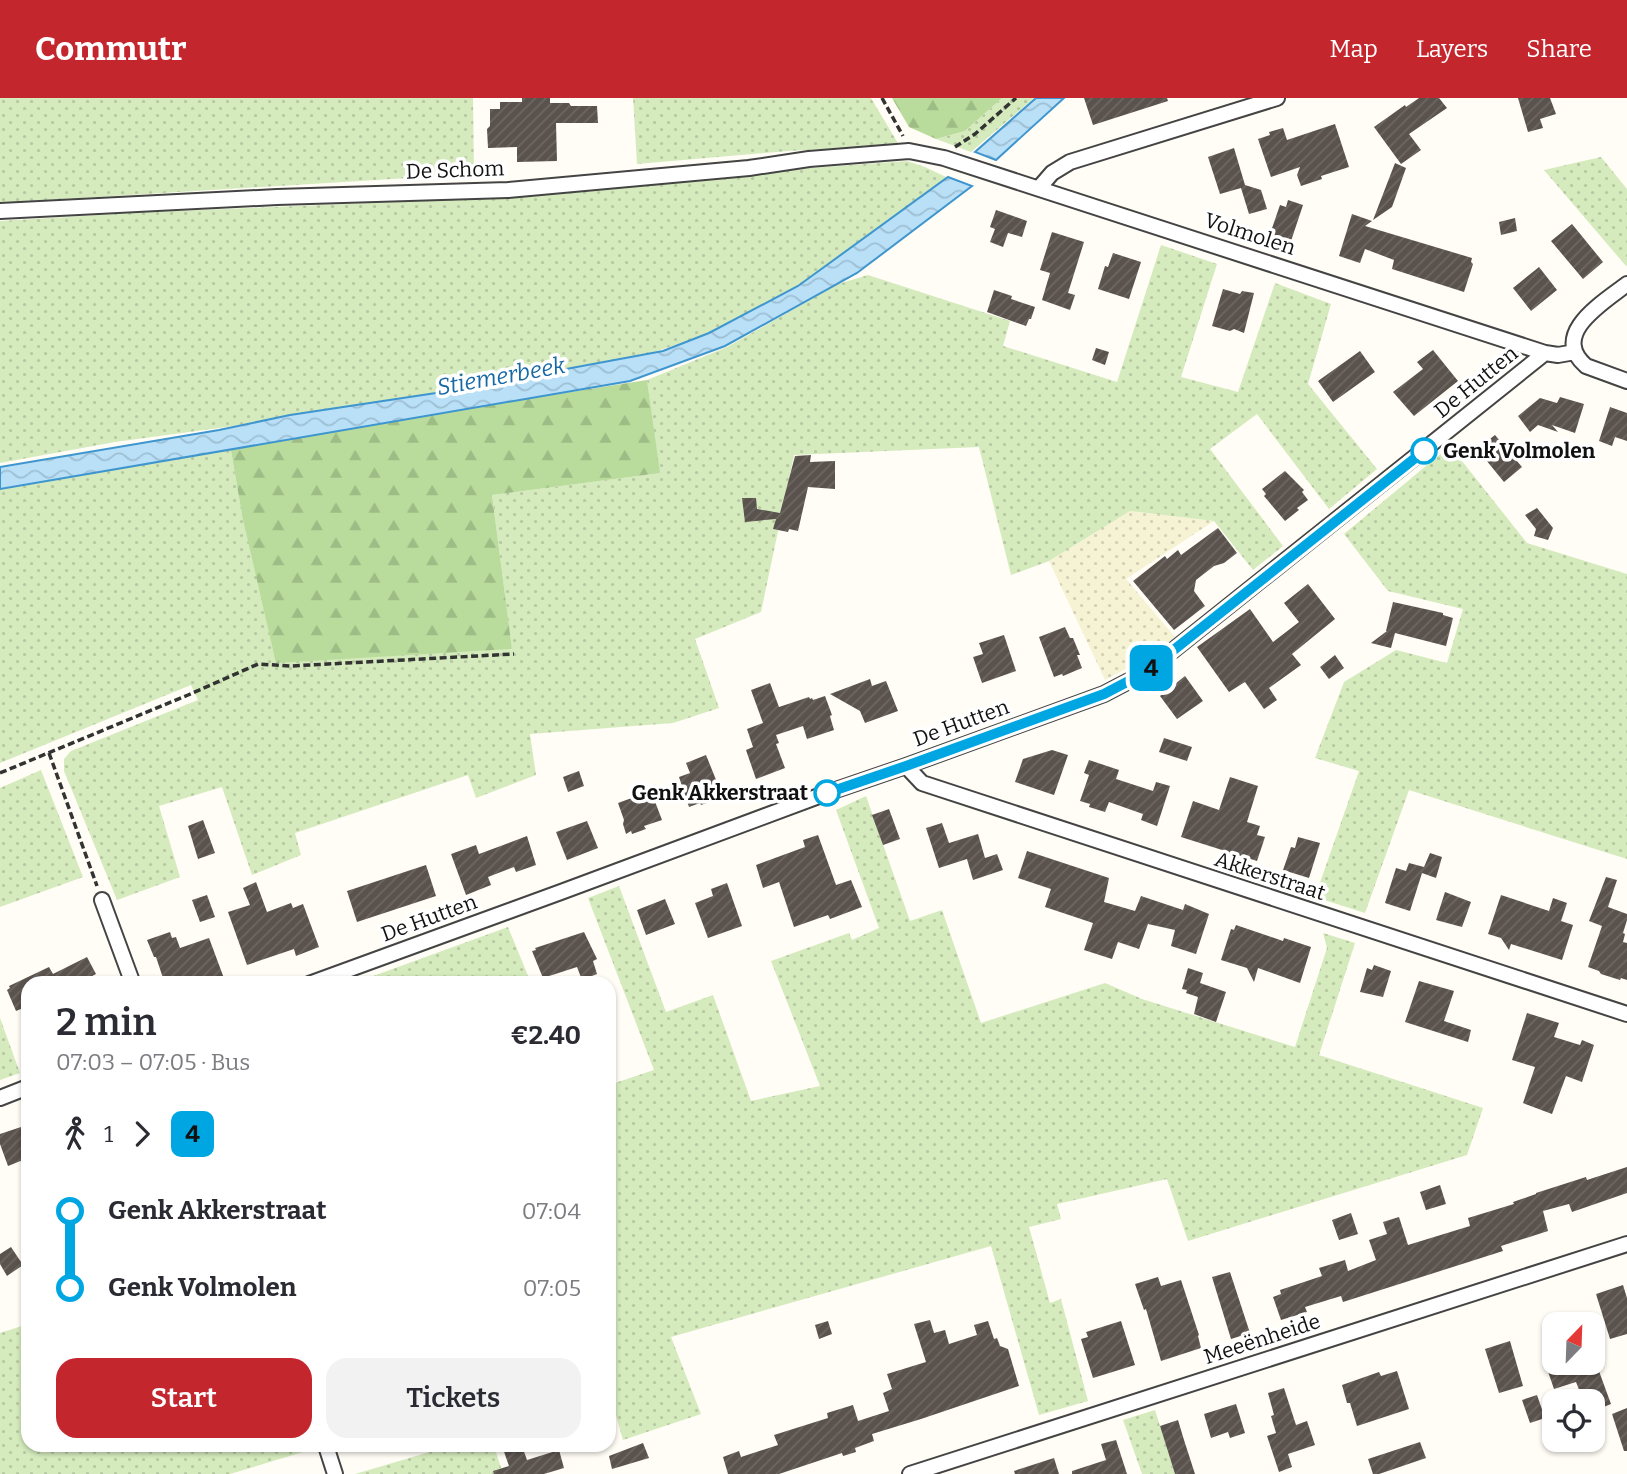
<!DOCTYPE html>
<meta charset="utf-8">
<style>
:root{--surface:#fff;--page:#f2f2f3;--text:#2b2b33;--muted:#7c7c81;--accent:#c4262e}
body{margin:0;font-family:Bitter,serif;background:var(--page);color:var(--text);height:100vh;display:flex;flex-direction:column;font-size:26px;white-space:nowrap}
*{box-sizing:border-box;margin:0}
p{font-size:23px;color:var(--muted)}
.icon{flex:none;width:38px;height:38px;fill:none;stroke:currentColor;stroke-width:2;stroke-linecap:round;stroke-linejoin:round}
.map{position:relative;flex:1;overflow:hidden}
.side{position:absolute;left:21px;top:878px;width:595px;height:476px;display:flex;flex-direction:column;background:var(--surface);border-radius:21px;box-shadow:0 2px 5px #0004}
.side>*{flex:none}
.badge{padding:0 14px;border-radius:10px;font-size:24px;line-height:46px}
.needle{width:46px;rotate:23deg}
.buttons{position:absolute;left:1542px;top:1214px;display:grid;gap:14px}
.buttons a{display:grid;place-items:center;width:63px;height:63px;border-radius:14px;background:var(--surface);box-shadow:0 2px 5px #0004;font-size:35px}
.map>.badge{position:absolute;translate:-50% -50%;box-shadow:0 0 0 4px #fff}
.legs{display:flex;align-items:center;gap:10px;height:77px;padding:0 35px;font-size:23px}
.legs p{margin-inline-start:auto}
.headline{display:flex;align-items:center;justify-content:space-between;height:119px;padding:0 35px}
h1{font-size:38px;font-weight:600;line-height:52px}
.action{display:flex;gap:14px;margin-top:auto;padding:14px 35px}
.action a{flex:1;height:80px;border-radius:21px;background:var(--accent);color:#fff;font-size:28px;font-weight:600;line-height:80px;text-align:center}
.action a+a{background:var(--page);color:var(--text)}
ul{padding:0 35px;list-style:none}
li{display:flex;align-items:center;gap:24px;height:77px;font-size:26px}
li i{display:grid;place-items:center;width:10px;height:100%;margin:0 9px;background:currentColor}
li i::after{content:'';width:18px;height:18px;margin:-9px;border:5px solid;border-radius:50%;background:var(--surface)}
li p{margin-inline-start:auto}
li:first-child i{background:linear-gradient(#0000 50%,currentColor 0)}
li:last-child i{background:linear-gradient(currentColor 50%,#0000 0)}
header{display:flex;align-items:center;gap:42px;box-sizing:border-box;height:98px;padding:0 35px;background:var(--accent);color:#fff}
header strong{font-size:33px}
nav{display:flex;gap:38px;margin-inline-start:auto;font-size:24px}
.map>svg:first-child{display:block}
.farmland{fill:url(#farmland-dots)}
.green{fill:url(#green-dots)}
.forest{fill:url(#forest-firs)}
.water{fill:url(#water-waves);stroke:#3f96cf;stroke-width:2}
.building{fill:url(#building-hatch)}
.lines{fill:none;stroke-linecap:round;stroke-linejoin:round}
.street-casing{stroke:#444;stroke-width:18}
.path{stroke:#333;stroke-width:3.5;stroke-dasharray:7 3.5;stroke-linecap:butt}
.street{stroke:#fff;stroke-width:14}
.line-1-casing{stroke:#fff;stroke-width:16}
.line-1{stroke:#00a6e2;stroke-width:10}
.stop-1-dot{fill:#fff;stroke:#00a6e2;stroke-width:3.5}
.labels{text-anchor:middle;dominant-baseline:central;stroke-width:7;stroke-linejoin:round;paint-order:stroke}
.street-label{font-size:21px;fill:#111;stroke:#fff}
.stop-label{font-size:21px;font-weight:bold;fill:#111;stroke:#fff;text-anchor:start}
.water-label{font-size:23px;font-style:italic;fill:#1768a6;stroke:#fff}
</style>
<header>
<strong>Commutr</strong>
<nav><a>Map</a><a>Layers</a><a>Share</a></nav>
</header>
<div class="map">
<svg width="1627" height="1376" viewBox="0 0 1627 1376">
<defs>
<pattern id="farmland-dots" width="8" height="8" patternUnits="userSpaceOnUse" patternTransform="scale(1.75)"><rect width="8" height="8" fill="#f6f3d4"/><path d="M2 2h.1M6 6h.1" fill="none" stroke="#d2cfb5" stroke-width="1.8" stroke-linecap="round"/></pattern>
<pattern id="green-dots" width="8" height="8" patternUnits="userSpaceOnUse" patternTransform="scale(1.75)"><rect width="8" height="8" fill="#d5ebbd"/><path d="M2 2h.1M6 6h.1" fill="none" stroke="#b6c8a1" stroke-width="1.8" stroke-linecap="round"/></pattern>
<pattern id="forest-firs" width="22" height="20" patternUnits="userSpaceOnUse" patternTransform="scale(1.75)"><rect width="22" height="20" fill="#b9dc9c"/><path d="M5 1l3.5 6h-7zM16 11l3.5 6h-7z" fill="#9ebc85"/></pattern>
<pattern id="water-waves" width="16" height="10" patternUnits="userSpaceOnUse" patternTransform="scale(1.75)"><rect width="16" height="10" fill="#b9e0f7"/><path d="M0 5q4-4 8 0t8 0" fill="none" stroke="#9ebfd3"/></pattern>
<pattern id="building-hatch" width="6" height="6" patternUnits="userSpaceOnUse" patternTransform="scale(1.75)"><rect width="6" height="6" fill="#5a524d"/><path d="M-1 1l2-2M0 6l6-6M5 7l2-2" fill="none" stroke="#6d6662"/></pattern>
</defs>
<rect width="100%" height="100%" fill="#fffdf5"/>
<path class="farmland" d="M1130,413L1214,423L1126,481L1175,539L1139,564L1105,582L1049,463Z"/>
<path class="green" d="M0,0H473L474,76L0,105Z
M633,0H871L899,47L788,53L637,66Z
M1002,0H1034L971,54L936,41L965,33Z
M1601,59L1627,91V167L1626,168L1544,72Z
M907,63L925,69L946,79L872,145L729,230L654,254L599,269L390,307L115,344L0,365V123L148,114L495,100L702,83L797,71Z
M1161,147L1217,166L1181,279L1238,294L1275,185L1331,206L1308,286L1377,371L1329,411L1257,316L1210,351L1283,448L1253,472L1214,423L1130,413L1049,463L1011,477L979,349L794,357L761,514L695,541L719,610L673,625L530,636L536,677L476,700L468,677L295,735L301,757L252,777L222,689L159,708L180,779L117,802L64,673V661L71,653L198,602L191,587L0,665V385L230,347L242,417L512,552L492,397L659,375L647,282L727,249L838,186L868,177L1010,223L1003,248L1117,284Z
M1450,348L1527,445L1627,476V761L1409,692L1365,815L1315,799L1359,673L1315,660L1344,584L1396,552L1447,565L1463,511L1388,493L1344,436Z
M41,672L83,779L0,809V690Z
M866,698L910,823L942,812L981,925L1105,885L1142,901L1295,949L1327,850L1323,835L1355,845L1319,957L1483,1010L1467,1057L1188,1143L1167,1081L1057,1106L1061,1121L1029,1129L1050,1205L1061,1201L1088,1303L1039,1317L991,1148L671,1239L701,1316L623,1342L609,1293V987L654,972L588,800L619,788L666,914L713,897L751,1003L820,988L771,863L849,835L852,842L879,830L836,712Z
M508,829L531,885H354Z
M0,920L20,975L0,982Z
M28,1226V1348H312L313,1351L230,1376H0V1235Z
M1155,1312L1175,1376H1142L1123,1322Z
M450,1348H494L503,1376H355Z"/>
<path class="forest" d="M892,0H1002L965,33L936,41L909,29Z
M647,282L660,375L492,397L512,551L276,565L242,417L230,347Z"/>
<path class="water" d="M1036,0H1064L996,62L975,54Z
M948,79L972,88L857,175L725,248L630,283L0,391V369L219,332L290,317L436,295L663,253L709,235L798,188Z"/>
<path class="building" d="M522,0H550V5H569L571,8H597L598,25H556L557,63L517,64V49L488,50L487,31L490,28V11H500V4H522Z
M1084,0H1167L1168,3L1093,27Z
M1419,0H1439L1447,10L1409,36L1421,52L1401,66L1374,29L1405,7L1406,9Z
M1518,0H1550L1556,16L1540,21L1543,30L1528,34Z
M1335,26L1349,69L1321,78L1322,81L1301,88L1297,77L1300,69L1271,79L1258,41L1270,37L1269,34L1283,30L1287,42Z
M1234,50L1245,87L1261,92L1267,111L1249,116L1241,90L1220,96L1208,59Z
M1395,65L1406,70L1392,109L1373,122Z
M1288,102L1303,107L1291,143L1270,136L1280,107L1286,109Z
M996,112L1027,123L1022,139L1008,135L1003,149L990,144L995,131L990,129Z
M1352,116L1372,123L1365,128L1472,160L1471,164L1473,166L1464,194L1392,171L1394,162L1365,151L1360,165L1339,158Z
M1515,120L1517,133L1501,137L1499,124Z
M1572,126L1603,164L1583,181L1551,143Z
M1052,134L1084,144L1068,195L1075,197L1070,212L1042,202L1050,175L1040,172Z
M1113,155L1141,164L1129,201L1098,191L1105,168L1108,169Z
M1539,169L1557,192L1531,213L1513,190Z
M1223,191L1240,196L1242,193L1254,195L1244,235L1234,231L1230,233L1212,228Z
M994,192L1012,198L1011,201L1035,209L1031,221H1029L1026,228L987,214Z
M1096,250L1109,254L1105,267L1092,262Z
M1433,252L1458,283L1414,318L1393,294L1423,271L1417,264Z
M1360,253L1375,274L1333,304L1318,283Z
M1560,299L1584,306L1575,335L1552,327L1558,334L1538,327L1530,334L1518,318L1540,300L1557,305Z
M1610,309L1627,315V343L1615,339L1612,348L1599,343Z
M1495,337L1522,369L1504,384L1477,351Z
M811,357L810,364L835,363V391L808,389L798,433L789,431L788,434L773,431L776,421L745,424L742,400H756L757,411L780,415L795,358Z
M1285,373L1304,392L1302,394L1308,402L1297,410L1299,412L1285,423L1264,398L1266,396L1262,391Z
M1537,410L1553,430L1548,442L1534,438L1536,431L1525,417Z
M1218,430L1237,455L1224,465L1214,468L1196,482L1194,493L1205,508L1174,532L1133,483L1165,458L1167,461L1178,452L1181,457Z
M1308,486L1335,521L1292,556L1301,567L1269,590L1277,602L1264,611L1245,584L1229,594L1197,549L1250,511L1273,544L1299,524L1284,505Z
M1393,504L1443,515V517L1453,520L1446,548L1395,535L1391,550L1371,545L1387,533H1386Z
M1065,529L1070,540H1073L1080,557H1077L1082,570L1063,578L1062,576L1054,579L1039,539Z
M1004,537L1016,573L982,585L973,559L983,556L979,545Z
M1335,557L1344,570L1329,581L1320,569Z
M1185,578L1203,603L1177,621L1160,598Z
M870,581L872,588L886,583L898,613L865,625L860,613L830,596Z
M770,585L779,609L809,599L810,601L812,600L813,602L825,598L832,617L830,618L831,622L834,632L807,641L803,628L776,637L779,645L776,646L785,670L756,681L746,652L753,649L747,631L763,625L751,592Z
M1164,640L1192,649L1187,663L1159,654Z
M1052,652L1068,657L1054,697L1015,684L1023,661Z
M706,657L723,699L701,707L700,705L689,709L679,679L690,675L686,665Z
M1089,662L1119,672L1116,681L1153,693L1156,684L1170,688L1157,728L1141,722L1143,716L1109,704L1105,714L1089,709L1090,706L1080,703L1089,677L1084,675Z
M579,673L584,688L568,694L563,679Z
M1230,679L1258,688L1247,724L1260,728L1257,737L1265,739L1257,763L1181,739L1193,703L1219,712Z
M651,693L662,722L644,728L646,731L632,736L631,733L626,736L623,726L624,722L618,705Z
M889,711L900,741L883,747L872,717Z
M203,722L215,755L198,761L188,728Z
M587,723L598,750L567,762L556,734Z
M942,725L949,745L978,736L985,760L997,756L1003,772L973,782L967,761L939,770L926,730Z
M818,737L836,787L851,782L862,809L830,821L828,817L794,829L779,784L763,790L756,767L805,749L803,742Z
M527,738L536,767L516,774L514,769L488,779L491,787L466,797L451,756L476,747L479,756Z
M1298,739L1320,745L1309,780L1283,772L1291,749L1295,750Z
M1027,753L1109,780L1104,804L1135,813L1141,798L1183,812L1185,806L1209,816L1196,856L1171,848L1175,832L1148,826L1139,851L1118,844L1112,861L1084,852L1093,825L1045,809L1051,791L1018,780Z
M1430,755L1442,759L1436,780L1422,775L1410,813L1385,805L1396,770L1406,773L1409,765L1424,769Z
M426,767L436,798L357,824L347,793Z
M1606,779L1617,782L1608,809L1627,816V822L1623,835L1625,836L1623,844L1627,845V882L1621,880L1620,882L1601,876L1599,873L1588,869L1602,828L1589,823Z
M256,784L267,814L291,805L293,810L303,806L319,849L296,858L294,851L247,867L228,814L250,807L243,790Z
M727,785L742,828L708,840L695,805L713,798L711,791Z
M1445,794L1471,804L1462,829L1436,822Z
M207,797L215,819L200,824L192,802Z
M1501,797L1549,813L1553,800L1567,805L1561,823L1573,827L1562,862L1511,846L1509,852L1501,840L1488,836Z
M665,801L675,826L646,837L637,812Z
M1236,827L1283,843L1284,840L1311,849L1300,885L1258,870L1254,884L1247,870L1221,862L1231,831L1234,832Z
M170,834L172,840L176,839L180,850L209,840L225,883L218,886H165L156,859H154L147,842Z
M584,834L597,861L593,863L597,876L582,882L577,869L543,880L532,853L536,852L535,850Z
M87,859L96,876L77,886H28V908L16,913L7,892L10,890L9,888L49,869L53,876Z
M1374,867L1391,873L1383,899L1360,894L1367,870L1372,872Z
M1188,870L1203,875L1200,885L1226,894L1216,924L1194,916L1198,899L1186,895L1187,892L1182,891Z
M1419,883L1454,893L1444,923L1471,932L1468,944L1405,924Z
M1527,915L1559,925L1554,939L1580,947L1582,942L1594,947L1582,984L1566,978L1552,1016L1523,1005L1535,969L1512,962Z
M21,1029L28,1048V1060L8,1068L0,1046V1036Z
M1627,1069V1095L1572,1114L1569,1106L1543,1113L1548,1133L1501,1148L1503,1153L1343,1204L1341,1198L1305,1209L1307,1214L1281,1222L1273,1199L1281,1196L1280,1192L1322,1178L1319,1170L1345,1162L1348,1173L1376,1162L1369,1142L1387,1136L1383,1124L1399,1119L1408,1147L1470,1128L1468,1120L1514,1106L1513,1104L1536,1096V1095L1586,1079L1587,1082Z
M1440,1087L1446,1106L1426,1112L1420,1094Z
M1351,1115L1358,1136L1339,1142L1332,1122Z
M11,1149L23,1167L7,1178L0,1166V1156Z
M1230,1174L1250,1235L1231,1241L1212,1179Z
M1158,1179L1161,1188L1181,1182L1199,1237L1198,1238L1201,1250L1161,1263L1146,1211L1144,1212L1135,1186Z
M1623,1187L1627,1200V1236L1610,1241L1596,1196Z
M930,1222L934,1235L945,1232L949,1246L977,1237L974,1227L988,1223L994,1241L997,1240L1000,1248L1008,1251L1019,1288L921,1321L872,1336L874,1343L855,1350L856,1354L843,1358L842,1355L779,1376H728L723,1359L739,1353L741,1359L778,1347L774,1337L828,1320L827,1315L853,1307L858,1323L889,1313L883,1295L892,1291L887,1276L926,1264L914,1226Z
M828,1223L832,1236L819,1241L815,1227Z
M1121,1223L1135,1267L1093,1280L1081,1241L1088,1239L1086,1234Z
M1510,1243L1523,1288L1499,1295L1485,1251Z
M1545,1265H1596L1611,1306L1596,1312L1592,1304H1584L1576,1284L1554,1291Z
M1397,1273L1409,1311L1357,1328L1350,1305H1347L1342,1287L1379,1274L1381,1278Z
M1284,1290L1296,1327L1307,1323L1315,1347L1288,1356L1292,1369L1279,1374L1267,1338L1276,1335L1271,1318L1274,1317L1268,1295Z
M1537,1297L1545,1320L1530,1325L1522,1302Z
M1236,1306L1245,1335L1230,1340L1228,1334L1211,1340L1204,1316Z
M1627,1310V1353H1624L1612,1316Z
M1178,1322L1184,1342L1195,1376H1175L1160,1328Z
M1116,1342L1127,1376H1072V1373L1106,1362L1101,1346Z
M1420,1344L1426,1360L1379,1376H1373L1368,1361Z
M643,1345L649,1360L612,1371L609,1358Z
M502,1348H522L527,1362L559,1352L564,1370L544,1376H494L493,1373L509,1368Z
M1054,1360L1059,1376H1015L1014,1373Z"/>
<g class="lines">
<defs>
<path id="street" d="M1039,90L1052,75L1070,64L1277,0
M0,113L277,99L508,92L749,70L809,61L909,53L944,60L1545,255L1558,257L1575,254
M1627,186C1604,204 1549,236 1586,268L1627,283
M906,668L922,685L1627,916
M102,802L133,886
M309,886L561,794L827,695L906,668L1104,596L1146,574L1545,255
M0,1000L28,989
M326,1348L335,1376
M910,1376L1627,1146"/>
</defs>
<use href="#street" class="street-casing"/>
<path class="path" d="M882,0L903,38
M955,49L975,36L1016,0
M49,655L97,788
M0,675L188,597L258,566L291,568L514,556"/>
<use href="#street" class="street"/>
</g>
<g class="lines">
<defs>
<path id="line-1" d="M827,695L906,668L1104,596L1146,574L1424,353"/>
</defs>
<use href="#line-1" class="line-1-casing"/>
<use href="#line-1" class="line-1"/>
</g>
<g class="stop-1-dot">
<circle cx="1424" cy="353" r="12"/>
<circle cx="827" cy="695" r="12"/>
</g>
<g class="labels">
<g class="street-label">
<text transform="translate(455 72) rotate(-2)">De Schom</text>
<text transform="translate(1250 136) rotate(18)">Volmolen</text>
<text transform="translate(1476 284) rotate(-39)">De Hutten</text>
<text transform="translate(961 625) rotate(-20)">De Hutten</text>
<text transform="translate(1270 778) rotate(18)">Akkerstraat</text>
<text transform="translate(429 820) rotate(-20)">De Hutten</text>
<text transform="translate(1262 1241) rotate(-18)">Meeënheide</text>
</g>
<g class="stop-label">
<text x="1443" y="353">Genk Volmolen</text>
<text x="808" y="695" text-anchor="end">Genk Akkerstraat</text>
</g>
<g class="water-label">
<text transform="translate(501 278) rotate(-10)">Stiemerbeek</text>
</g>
</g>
</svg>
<div class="buttons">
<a><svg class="needle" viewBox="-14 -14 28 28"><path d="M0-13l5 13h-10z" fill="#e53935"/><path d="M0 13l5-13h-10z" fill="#7c7c81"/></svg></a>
<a><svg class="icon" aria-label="locate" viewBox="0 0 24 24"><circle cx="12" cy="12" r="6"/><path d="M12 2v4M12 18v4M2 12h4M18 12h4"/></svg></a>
</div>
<b class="badge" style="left:1151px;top:570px;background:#00a6e2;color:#111">4</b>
<section class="side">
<div class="headline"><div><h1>2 min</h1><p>07:03 – 07:05 · Bus</p></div><b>€2.40</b></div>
<div class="legs"><svg class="icon" aria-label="walk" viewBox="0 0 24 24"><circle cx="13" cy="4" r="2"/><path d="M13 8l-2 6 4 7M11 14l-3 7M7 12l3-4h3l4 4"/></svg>1<svg class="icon" aria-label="forward" viewBox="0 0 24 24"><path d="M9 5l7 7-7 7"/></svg><b class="badge" style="background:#00a6e2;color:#111">4</b></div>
<ul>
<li><i style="color:#00a6e2"></i><b>Genk Akkerstraat</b><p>07:04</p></li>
<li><i style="color:#00a6e2"></i><b>Genk Volmolen</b><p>07:05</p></li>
</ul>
<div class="action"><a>Start</a><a>Tickets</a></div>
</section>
</div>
